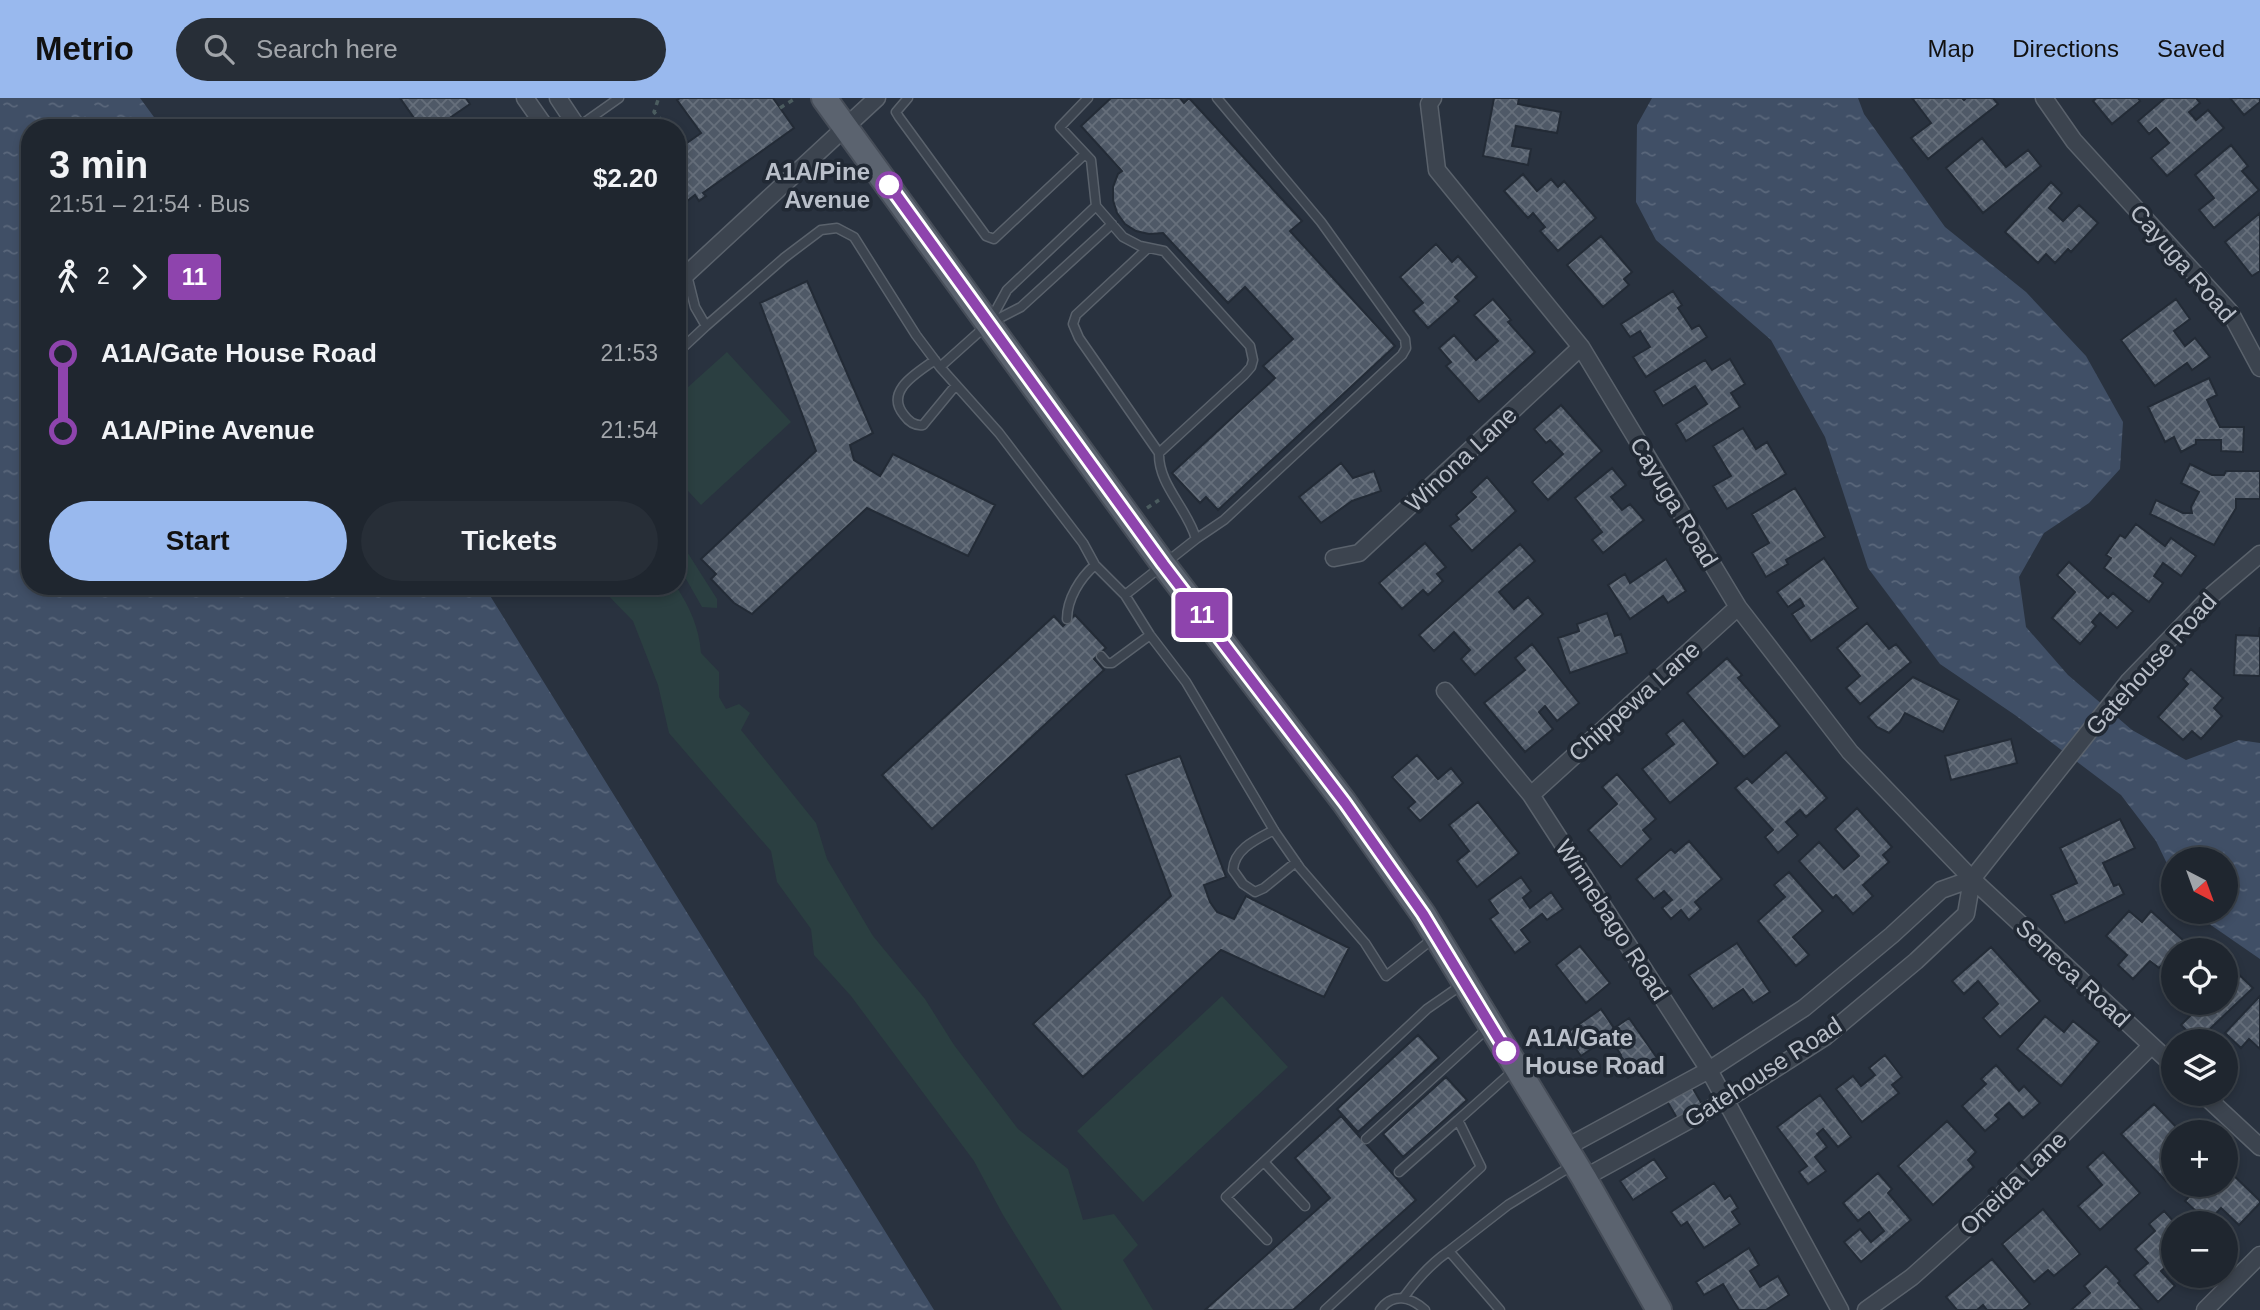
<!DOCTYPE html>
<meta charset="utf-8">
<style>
:root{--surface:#1f262f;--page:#272e37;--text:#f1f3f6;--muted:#a1a5aa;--line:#3c434b;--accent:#99b9ee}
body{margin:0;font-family:Helvetica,sans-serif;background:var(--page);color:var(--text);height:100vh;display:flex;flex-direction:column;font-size:26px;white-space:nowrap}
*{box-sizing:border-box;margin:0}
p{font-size:23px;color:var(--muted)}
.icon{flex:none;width:38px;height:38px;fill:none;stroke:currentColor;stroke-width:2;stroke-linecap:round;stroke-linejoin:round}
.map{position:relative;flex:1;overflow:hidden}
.details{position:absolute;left:21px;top:21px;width:665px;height:476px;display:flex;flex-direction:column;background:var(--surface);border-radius:28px;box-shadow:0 4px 10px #0003,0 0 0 2px var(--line)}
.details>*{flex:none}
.badge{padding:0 14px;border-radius:5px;font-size:24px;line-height:46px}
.needle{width:46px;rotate:139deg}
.controls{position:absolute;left:2161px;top:749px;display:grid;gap:14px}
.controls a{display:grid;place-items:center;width:77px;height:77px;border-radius:50%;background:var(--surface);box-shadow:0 4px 10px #0003,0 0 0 2px var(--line);font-size:35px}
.map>.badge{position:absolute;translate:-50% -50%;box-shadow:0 0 0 4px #fff}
.legs{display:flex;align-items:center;gap:10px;height:77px;padding:0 28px;font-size:23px}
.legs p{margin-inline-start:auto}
.overview{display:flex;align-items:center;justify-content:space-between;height:119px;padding:0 28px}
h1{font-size:38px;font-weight:800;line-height:52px}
.cta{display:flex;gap:14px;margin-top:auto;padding:14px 28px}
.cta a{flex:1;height:80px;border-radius:42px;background:var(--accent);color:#111;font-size:28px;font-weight:800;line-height:80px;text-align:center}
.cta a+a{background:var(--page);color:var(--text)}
ul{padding:0 28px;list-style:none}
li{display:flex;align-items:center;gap:24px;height:77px;font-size:26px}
li i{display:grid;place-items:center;width:10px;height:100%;margin:0 9px;background:currentColor}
li i::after{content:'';width:18px;height:18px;margin:-9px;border:5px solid;border-radius:50%;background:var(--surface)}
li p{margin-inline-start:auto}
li:first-child i{background:linear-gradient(#0000 50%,currentColor 0)}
li:last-child i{background:linear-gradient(currentColor 50%,#0000 0)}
header{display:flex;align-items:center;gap:42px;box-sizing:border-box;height:98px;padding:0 35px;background:var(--accent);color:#111}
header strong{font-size:33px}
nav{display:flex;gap:38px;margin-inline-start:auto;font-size:24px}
.search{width:490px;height:63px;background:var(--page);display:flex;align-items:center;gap:18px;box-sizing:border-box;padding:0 24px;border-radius:38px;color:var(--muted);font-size:26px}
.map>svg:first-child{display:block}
.grass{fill:#2b3f41}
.water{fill:url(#water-ripples)}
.building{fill:url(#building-cross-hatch);stroke:#232b36;stroke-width:2}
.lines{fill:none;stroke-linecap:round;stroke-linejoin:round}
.lane-casing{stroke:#5a626c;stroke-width:11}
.street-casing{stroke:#5a626c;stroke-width:19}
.primary-casing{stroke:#464d58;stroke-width:28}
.path{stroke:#4b5c5f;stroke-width:3.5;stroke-dasharray:5 5;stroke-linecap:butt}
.lane{stroke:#3c444f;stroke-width:8}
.street{stroke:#3c444f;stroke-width:16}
.primary{stroke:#5b636f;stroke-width:24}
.line-1-casing{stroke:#fff;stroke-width:16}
.line-1{stroke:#8e44ad;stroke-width:10}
.stop-1-dot{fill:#fff;stroke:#8e44ad;stroke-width:3.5}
.labels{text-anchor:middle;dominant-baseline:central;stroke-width:7;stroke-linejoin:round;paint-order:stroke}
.stop-label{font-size:24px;font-weight:bold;fill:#b9bfc9;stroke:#212934;text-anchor:end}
.street-label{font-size:24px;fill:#b9bfc9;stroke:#212934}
</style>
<header>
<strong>Metrio</strong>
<div class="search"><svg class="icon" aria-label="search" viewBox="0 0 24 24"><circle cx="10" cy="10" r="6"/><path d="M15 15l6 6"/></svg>Search here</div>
<nav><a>Map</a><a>Directions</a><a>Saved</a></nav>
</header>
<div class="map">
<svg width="2260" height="1212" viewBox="0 0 2260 1212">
<defs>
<pattern id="water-ripples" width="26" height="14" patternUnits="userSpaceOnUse" patternTransform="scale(1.75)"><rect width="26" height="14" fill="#404f66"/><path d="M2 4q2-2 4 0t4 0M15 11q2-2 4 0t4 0" fill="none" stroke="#5a677b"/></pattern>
<pattern id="building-cross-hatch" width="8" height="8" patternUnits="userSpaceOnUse" patternTransform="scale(1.75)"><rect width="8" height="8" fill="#4f5967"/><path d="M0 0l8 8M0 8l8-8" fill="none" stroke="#666f7b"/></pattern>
</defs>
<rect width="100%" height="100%" fill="#29323f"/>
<path class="grass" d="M727,254L791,324L701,407L677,381V299Z
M677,438L717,501V510L702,509L677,465Z
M599,488H676C690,510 699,529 701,555L719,574V599L726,611L739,606L750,615L741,632L816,725L827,761L873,838L925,901L954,947L1018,1031L1068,1071L1083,1122L1114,1116L1138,1147L1123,1162L1153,1212H1062L1003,1117L974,1063L851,898L814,857L811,831L777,784L771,753L669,635L658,587L633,523Z
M1222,898L1288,969L1143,1104L1077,1033Z"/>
<path class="water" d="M0,0H140L162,30H30V488H484L934,1212H0Z
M1652,0H1858L1864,16L1945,129L2026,194L2086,258L2123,324L2120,371L2089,405L2044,435L2019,479L2026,529L2068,577L2132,632L2186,662L2239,642L2260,645V861L2192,814H2226V761H2174L2173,778L2156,743L2121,697L2015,617L1940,566L1868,470L1825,339L1771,242L1656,142L1636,104L1637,27Z"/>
<path class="building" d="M400,0H466L470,6L435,30H421Z
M680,0H773L794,30L703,95L706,98L699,103L695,97L678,110L677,52L701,35L677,2Z
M1111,0H1180L1184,5L1189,0L1302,123L1290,133L1395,248L1218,412L1206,399L1200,405L1172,375L1275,280L1263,268L1293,241L1245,189L1228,205L1163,135L1149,136L1136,133L1125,126L1117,115L1113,102V89L1118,76L1122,73L1081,28Z
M1494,0H1519L1518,6L1561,14L1557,35L1516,28L1512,48L1531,51L1528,67L1483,58Z
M1912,0H1962L1964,2L1966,0H1993L1998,6L1928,61L1911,40L1931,25Z
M2096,0H2138L2140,3L2112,26L2093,3Z
M2165,0H2196L2200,5L2189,14L2196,22L2208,12L2224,30L2167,78L2151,60L2169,45L2156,30L2149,36L2138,23Z
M2230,0H2260V4L2244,17Z
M1982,40L2006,69L2028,52L2041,68L1983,115L1946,70Z
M2231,47L2248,68L2242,73L2259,92L2214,130L2199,112L2214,100L2195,77Z
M1523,76L1537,93L1551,81L1558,89L1564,83L1596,120L1558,153L1540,133L1545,129L1533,115L1528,120L1504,93Z
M2051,84L2062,95L2049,110L2063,123L2079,107L2098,125L2071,154L2068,151L2055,165L2046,156L2038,165L2005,134Z
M2260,115V173L2252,178L2225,144Z
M1601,138L1632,174L1624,181L1629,187L1603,209L1567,167Z
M1436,146L1452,164L1458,158L1477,179L1455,199L1459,203L1428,230L1413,213L1423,205L1400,179Z
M807,183L873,335L850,347L854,362L880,378L893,356L995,407L968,458L867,410L752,516L734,505L711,481L716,476L701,461L816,353L760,205Z
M1673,193L1682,207L1678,210L1692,231L1699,227L1707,239L1646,279L1633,259L1650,249L1640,233L1630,239L1621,226Z
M1493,201L1511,222L1508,224L1535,254L1479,304L1446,268L1451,264L1439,250L1454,237L1476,262L1498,243L1474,217Z
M2176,201L2190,221L2174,233L2185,248L2195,240L2210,259L2192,272L2187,265L2155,288L2121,242Z
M1730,261L1745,286L1731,295L1740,309L1686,343L1676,326L1707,306L1695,288L1663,308L1654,293L1705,262L1712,272Z
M2209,280L2217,297L2207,302L2220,329H2244L2243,354L2221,353V342H2196V346L2181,354L2174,339L2165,344L2148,309Z
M1561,307L1602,353L1548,402L1532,384L1563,356L1550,342L1546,345L1534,331Z
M1743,330L1756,351L1767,344L1786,376L1727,411L1713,388L1731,378L1713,348Z
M1341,365L1353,380L1374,373L1381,393L1352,403L1321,425L1299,399Z
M2190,366L2212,377H2224L2226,373H2260V401H2236V410L2214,447L2150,416L2156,402L2183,415H2192L2191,409L2199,394L2181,385Z
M1612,370L1626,387L1611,399L1622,412L1630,406L1644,422L1603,455L1592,442L1602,434L1575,400Z
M1487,379L1516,413L1472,453L1450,428L1459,421L1456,417L1476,399L1471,394Z
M1795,390L1825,439L1786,462L1788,466L1766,479L1752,455L1769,445L1752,416Z
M2136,426L2165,448L2171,440L2196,458L2181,478L2163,465L2154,478L2163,485L2149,504L2104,470L2111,460L2106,457L2120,437L2125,440Z
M1425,445L1446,469L1437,476L1443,483L1428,497L1423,492L1402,511L1379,485Z
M1520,446L1535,463L1499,494L1514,511L1528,499L1543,516L1475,577L1461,561L1470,552L1454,534L1434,553L1419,537Z
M1824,460L1858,510L1811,543L1792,516L1804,508L1800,501L1788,509L1777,494Z
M1666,461L1686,493L1668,505L1663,498L1630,521L1608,487L1625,476L1630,485Z
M2069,464L2108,500L2113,495L2133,513L2117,530L2100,515L2092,524L2096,528L2080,546L2052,520L2075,494L2057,477Z
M1607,515L1615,538L1621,536L1627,555L1570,575L1558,540L1579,533L1577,526Z
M1075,517L1106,550L1094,561L1104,572L932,731L882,677L1054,518L1063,528Z
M1867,525L1889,551L1896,546L1911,564L1860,606L1846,590L1860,578L1837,550Z
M2260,529V578L2234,577L2236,537L2259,538Z
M1532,546L1579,605L1557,623L1545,608L1539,614L1553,631L1525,654L1484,605L1525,572L1515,560Z
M1727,560L1742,577L1738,580L1780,628L1744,659L1687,595Z
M2191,571L2223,600L2214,610L2222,618L2201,641L2192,633L2183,642L2158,619L2188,586L2183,581Z
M1913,579L1959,602L1943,634L1905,615L1900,624L1889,635L1877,629L1868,619Z
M1683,622L1718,665L1670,705L1642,671L1674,646L1666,636Z
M2011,641L2017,665L1951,682L1945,658Z
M1786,654L1827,700L1806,719L1800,712L1786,724L1798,737L1778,755L1765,739L1773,732L1735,690L1747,680L1752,685Z
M1417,657L1438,681L1451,670L1463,685L1420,723L1408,710L1415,704L1392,679Z
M1180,658L1226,779L1204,787L1210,804L1217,814L1234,821L1246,798L1349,850L1324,899L1221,852L1083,979L1033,926L1171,798L1126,677Z
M1617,676L1656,721L1643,732L1651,741L1621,769L1588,732L1617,706L1602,689Z
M1478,704L1519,755L1477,789L1457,763L1469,753L1449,727Z
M1857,710L1892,749L1883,757L1889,764L1863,787L1873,798L1853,816L1836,797L1833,800L1799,763L1819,744L1844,771L1859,758L1835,731Z
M2120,721L2135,750L2103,765L2114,788L2119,786L2124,796L2065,825L2051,797L2077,785L2060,750Z
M1689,743L1722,781L1695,804L1701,811L1689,822L1681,812L1671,821L1662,810L1672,802L1664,793L1654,801L1636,781L1671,751L1675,755Z
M1789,774L1823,813L1793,839L1809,857L1796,868L1758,823L1785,799L1774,787Z
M1521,779L1531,793L1523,800L1530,810L1551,794L1563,811L1547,822L1542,816L1521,832L1530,844L1515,855L1490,821L1498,815L1489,802Z
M2129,813L2142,824L2151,813L2184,843L2159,870L2150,863L2133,881L2118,867L2127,857L2106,838Z
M1737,845L1770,894L1753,905L1743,891L1713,911L1689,877Z
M1580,848L1610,885L1586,905L1556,867Z
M1991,849L2040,903L2000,939L1983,920L1998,906L1978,883L1964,896L1952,883Z
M2232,870L2253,890L2197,943L2181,927L2199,909L2196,905H2226V876Z
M2260,898V951L2249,941L2241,950L2225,935Z
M1601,911L1614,930L1629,920L1657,960L1628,980L1614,962L1621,957L1609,939L1581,958L1565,936Z
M2045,918L2064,934L2073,923L2099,944L2061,988L2017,951Z
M1418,937L1439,960L1358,1034L1337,1011Z
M1885,957L1902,979L1892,987L1899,995L1862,1024L1836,991L1853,978L1861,988L1875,977L1869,970Z
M1996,967L2019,993L2024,988L2040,1005L2023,1020L2009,1005L1995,1017L1999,1021L1985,1033L1962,1008L1986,986L1981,981Z
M1446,979L1467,1002L1403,1059L1383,1036Z
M1692,989L1702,1006L1677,1020L1667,1003Z
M1820,997L1851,1039L1838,1049L1823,1031L1817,1036L1827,1049L1815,1059L1826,1073L1808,1086L1799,1074L1807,1068L1777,1029Z
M2154,1006L2181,1034H2174V1076L2166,1083L2121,1036Z
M1341,1018L1416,1102L1293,1212H1205L1330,1100L1295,1060Z
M1947,1023L1976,1054L1968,1062L1974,1069L1933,1107L1898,1068Z
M2103,1054L2140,1095L2100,1132L2078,1108L2102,1087L2087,1069Z
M1654,1061L1667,1080L1633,1102L1620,1083Z
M2226,1070L2260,1103V1105L2239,1127L2221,1110L2208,1124L2185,1103L2200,1087H2226Z
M1878,1075L1892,1091L1888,1095L1911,1122L1861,1164L1844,1144L1860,1131L1871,1144L1884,1133L1869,1114L1858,1123L1843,1105Z
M1714,1085L1725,1101L1730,1097L1738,1110L1732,1114L1740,1126L1704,1150L1687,1124L1681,1128L1671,1114Z
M2043,1111L2080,1156L2054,1178L2048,1172L2034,1184L2002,1146Z
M2164,1113L2175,1125L2174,1162L2161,1173L2175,1188L2158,1204L2134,1177L2148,1165L2135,1151L2155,1133L2149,1126Z
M1749,1150L1759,1167L1750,1173L1760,1189L1778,1178L1789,1197L1766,1212H1739L1723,1186L1704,1197L1696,1184Z
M1992,1161L2030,1206L2023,1212H1987L1983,1207L1977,1212H1957L1946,1199Z
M2106,1168L2120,1183L2118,1185L2142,1212H2071L2090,1195L2084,1188Z"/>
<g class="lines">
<defs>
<path id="lane" d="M908,0L896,14L899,19L986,138L994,141L1085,56
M1088,0L1060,29L1091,62L1096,108L1123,139L1140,148L1164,153L1250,248L1253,262L1251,269L1244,277L1159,355C1158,387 1188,411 1196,441L1224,422L1402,257L1406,250L1405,241L1321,124L1217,0
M578,29L619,0
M1112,126L1021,209L988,226L940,269L999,335L1083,445L1095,467L1125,497L1196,441
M1148,150L1076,217L1073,226L1079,240L1159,355
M687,177L695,209L706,228L784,160L821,132L837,130L854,139L916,237L940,269
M990,223L1007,192L1096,108
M677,255L706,228
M935,262C917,275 884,293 904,317C909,324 915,328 923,327L956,287
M1125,497L1150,537L1186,584L1275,734L1300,770L1365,845L1386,878L1435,839
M1067,521C1067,501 1080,480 1095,467
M1101,558L1107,565H1112L1150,537
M1274,732C1257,741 1234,751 1233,772L1243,786L1255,794L1264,790L1296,764
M1366,1041L1489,929
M1264,1064L1305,1108
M1399,1074L1458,1022
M1267,1142L1226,1099L1427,911L1463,886
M1404,1199C1417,1181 1430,1166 1449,1153
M1325,1212L1481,1069L1458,1022L1514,972
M1380,1212C1393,1194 1411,1199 1425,1212
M1500,1212L1449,1153L1508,1107L1573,1067"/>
<path id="street" d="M525,0L546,30
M558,0L578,30
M1433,0L1429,6L1437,72L1581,249L1738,509L1850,654L1972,781L2174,968
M2044,0L2074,43L2230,214L2260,270
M677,185L877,0
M1334,460L1359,455L1581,249
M1445,593L1531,697L1709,972L1840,1212
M1531,697L1738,509
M2203,996L2260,1049
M1565,1050L1709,972L1804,910L1892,837L1941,792L1972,781
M1584,1080L1726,1002L1825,939L1916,863L1966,816L1972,781L2129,583L2213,496L2260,456
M1866,1212L1912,1179L1989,1110L2151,948
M2205,1212L2260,1157"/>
<path id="primary" d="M824,0L1163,466L1344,704L1423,816L1584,1080L1659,1212"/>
</defs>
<use href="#lane" class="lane-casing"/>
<use href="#street" class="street-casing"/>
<use href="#primary" class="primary-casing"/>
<path class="path" d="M780,10L796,0
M654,30L662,23L654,14L658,2L661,0
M1147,410L1159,402"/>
<use href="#lane" class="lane"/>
<use href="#street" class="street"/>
<use href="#primary" class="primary"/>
</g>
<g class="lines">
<defs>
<path id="line-1" d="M889,87L1163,466L1345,705L1423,816L1506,953"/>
</defs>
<use href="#line-1" class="line-1-casing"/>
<use href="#line-1" class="line-1"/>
</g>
<g class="stop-1-dot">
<circle cx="889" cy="87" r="12"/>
<circle cx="1506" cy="953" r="12"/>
</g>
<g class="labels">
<g class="stop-label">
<text x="870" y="73">A1A/Pine<tspan x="870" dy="28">Avenue</tspan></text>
<text x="1525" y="939" text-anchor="start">A1A/Gate<tspan x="1525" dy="28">House Road</tspan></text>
</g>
<g class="street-label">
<text transform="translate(2183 165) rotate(49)">Cayuga Road</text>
<text transform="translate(1461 361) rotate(-43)">Winona Lane</text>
<text transform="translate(1674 404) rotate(59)">Cayuga Road</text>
<text transform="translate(2151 566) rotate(-48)">Gatehouse Road</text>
<text transform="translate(1634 603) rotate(-42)">Chippewa Lane</text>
<text transform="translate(1612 822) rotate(57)">Winnebago Road</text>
<text transform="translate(2073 875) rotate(43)">Seneca Road</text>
<text transform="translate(1763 974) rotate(-33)">Gatehouse Road</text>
<text transform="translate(2013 1085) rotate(-44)">Oneida Lane</text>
</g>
</g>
</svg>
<div class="controls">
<a><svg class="needle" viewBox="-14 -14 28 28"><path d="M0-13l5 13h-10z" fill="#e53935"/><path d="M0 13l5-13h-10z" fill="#a1a5aa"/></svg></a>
<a><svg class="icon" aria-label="locate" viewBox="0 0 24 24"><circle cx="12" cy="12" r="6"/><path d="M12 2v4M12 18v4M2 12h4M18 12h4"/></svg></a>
<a><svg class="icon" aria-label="layers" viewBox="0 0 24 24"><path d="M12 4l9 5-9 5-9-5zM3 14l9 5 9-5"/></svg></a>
<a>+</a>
<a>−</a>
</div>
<b class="badge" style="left:1202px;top:517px;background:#8e44ad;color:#fff">11</b>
<section class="details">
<div class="overview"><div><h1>3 min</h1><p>21:51 – 21:54 · Bus</p></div><b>$2.20</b></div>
<div class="legs"><svg class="icon" aria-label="walk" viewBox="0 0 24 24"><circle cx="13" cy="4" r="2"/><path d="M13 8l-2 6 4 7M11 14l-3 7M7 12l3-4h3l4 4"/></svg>2<svg class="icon" aria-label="forward" viewBox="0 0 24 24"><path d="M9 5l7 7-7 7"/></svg><b class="badge" style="background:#8e44ad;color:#fff">11</b></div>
<ul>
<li><i style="color:#8e44ad"></i><b>A1A/Gate House Road</b><p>21:53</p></li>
<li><i style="color:#8e44ad"></i><b>A1A/Pine Avenue</b><p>21:54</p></li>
</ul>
<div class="cta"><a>Start</a><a>Tickets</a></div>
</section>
</div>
